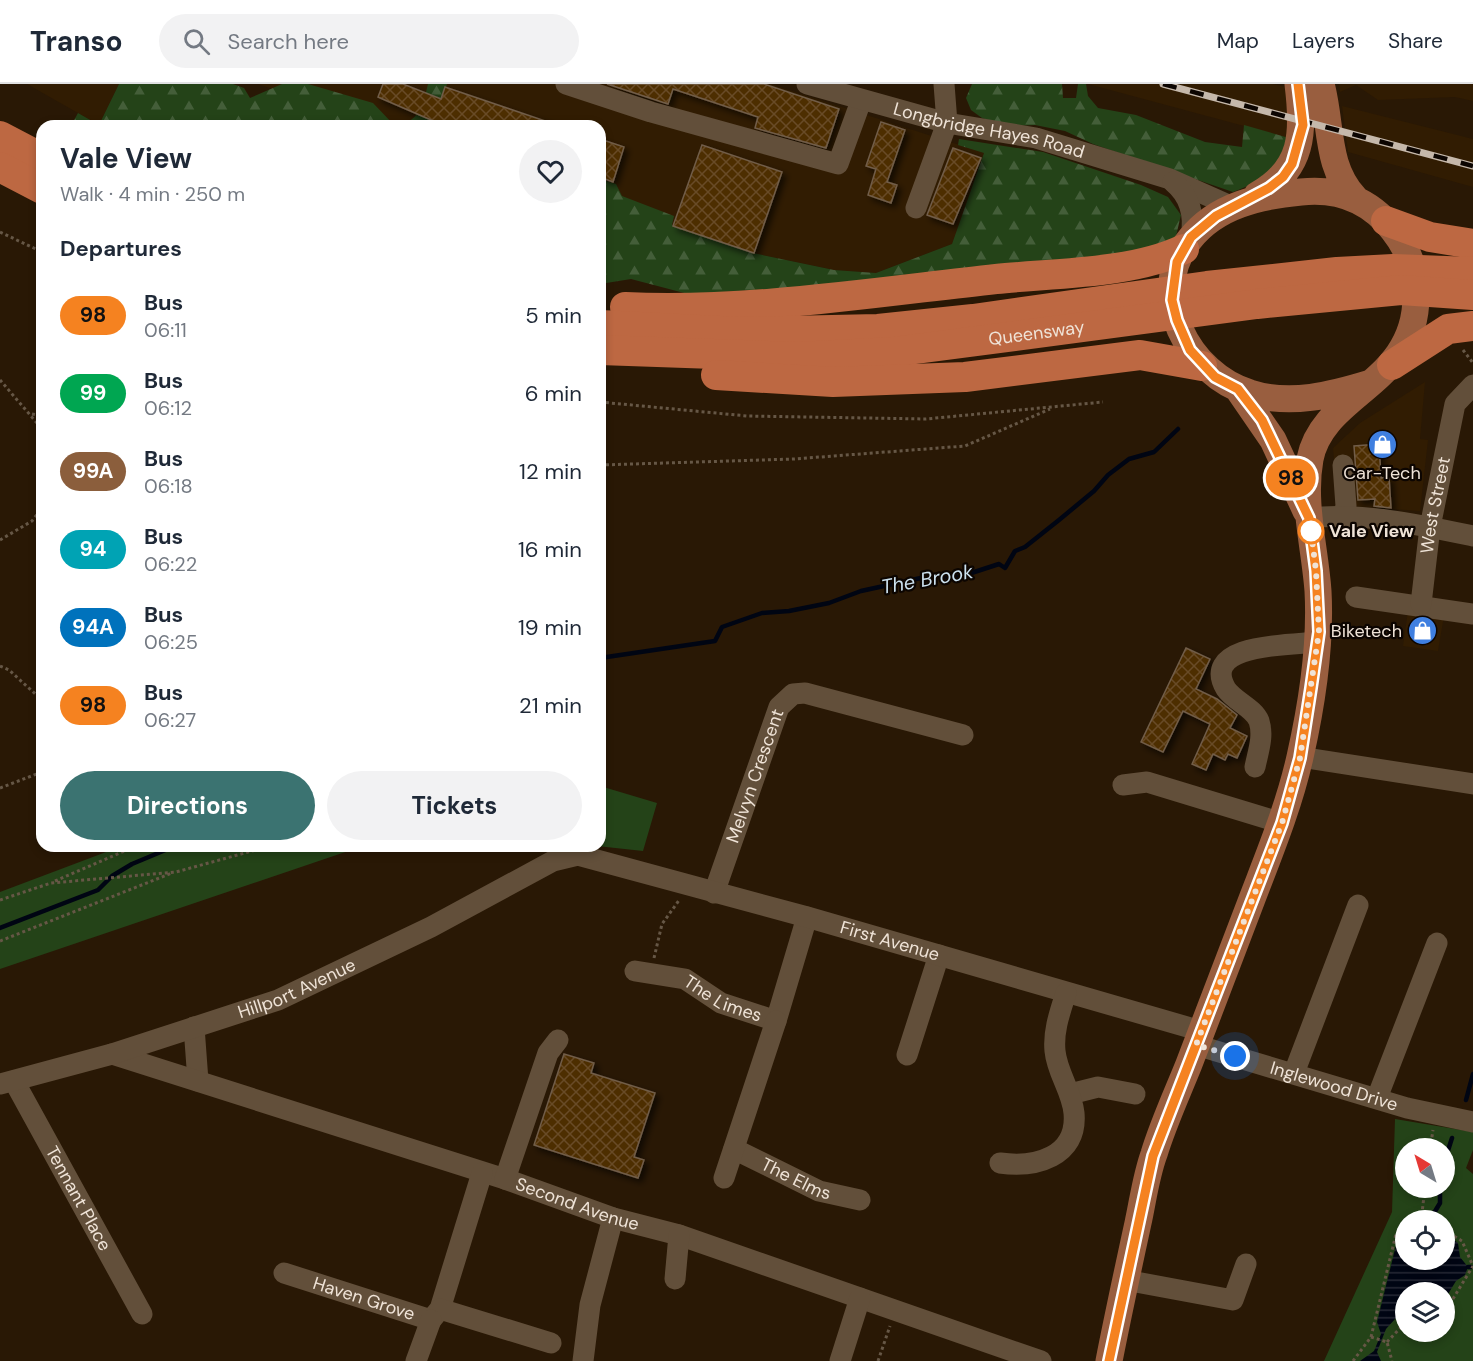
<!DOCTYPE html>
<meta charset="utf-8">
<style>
:root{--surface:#fff;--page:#f2f2f3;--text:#1f2937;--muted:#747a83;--line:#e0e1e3;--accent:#3b7371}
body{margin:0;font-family:"DM Sans",sans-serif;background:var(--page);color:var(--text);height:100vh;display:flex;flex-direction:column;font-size:22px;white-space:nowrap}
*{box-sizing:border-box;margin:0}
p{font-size:20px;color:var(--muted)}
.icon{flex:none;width:33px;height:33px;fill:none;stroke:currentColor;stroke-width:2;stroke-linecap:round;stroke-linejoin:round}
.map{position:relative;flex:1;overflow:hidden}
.sheet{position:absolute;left:36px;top:36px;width:570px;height:732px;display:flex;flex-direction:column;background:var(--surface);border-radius:18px;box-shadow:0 3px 9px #0003}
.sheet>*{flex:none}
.badge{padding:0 12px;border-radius:20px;font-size:21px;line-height:39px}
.needle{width:39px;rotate:322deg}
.fabs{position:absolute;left:1395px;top:1054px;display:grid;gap:12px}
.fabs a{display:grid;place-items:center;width:60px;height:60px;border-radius:50%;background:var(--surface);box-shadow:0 3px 9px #0003;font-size:30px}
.you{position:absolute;width:30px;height:30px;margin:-15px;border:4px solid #fff;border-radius:50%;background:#1a73e8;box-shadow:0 0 0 9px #1a73e833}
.map>.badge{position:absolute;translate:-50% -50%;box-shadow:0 0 0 3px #fff}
h2{padding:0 24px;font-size:22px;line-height:54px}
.round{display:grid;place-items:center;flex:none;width:63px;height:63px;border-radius:32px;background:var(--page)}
.head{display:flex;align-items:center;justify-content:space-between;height:102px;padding:0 24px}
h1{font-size:28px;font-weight:700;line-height:45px}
.button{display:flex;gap:12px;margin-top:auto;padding:12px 24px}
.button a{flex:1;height:69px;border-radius:36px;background:var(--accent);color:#fff;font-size:24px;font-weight:700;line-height:69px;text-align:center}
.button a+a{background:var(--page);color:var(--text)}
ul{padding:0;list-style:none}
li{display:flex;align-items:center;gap:18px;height:78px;padding:0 24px}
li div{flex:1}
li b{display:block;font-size:22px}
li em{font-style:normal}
li .badge{min-width:66px;font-weight:700;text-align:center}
header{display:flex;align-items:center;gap:36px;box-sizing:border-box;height:84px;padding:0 30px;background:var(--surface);border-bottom:2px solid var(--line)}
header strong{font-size:28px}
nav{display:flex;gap:33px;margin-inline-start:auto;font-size:21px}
.search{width:420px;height:54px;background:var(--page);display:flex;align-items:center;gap:15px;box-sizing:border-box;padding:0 21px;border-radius:33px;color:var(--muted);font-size:22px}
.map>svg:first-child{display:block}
.built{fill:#311c02}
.forest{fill:url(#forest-firs)}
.green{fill:#244318;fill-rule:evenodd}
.water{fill:url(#water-rules)}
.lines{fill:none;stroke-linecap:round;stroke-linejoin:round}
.stream{stroke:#000513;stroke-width:4.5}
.building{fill:url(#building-cross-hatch);stroke:#715d48;stroke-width:1.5;filter:url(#shadow)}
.path{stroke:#665746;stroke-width:3;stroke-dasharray:3 3;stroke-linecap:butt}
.minor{stroke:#624f3a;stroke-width:21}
.major{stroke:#995e3f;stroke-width:27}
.highway{stroke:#bd6842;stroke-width:30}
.rail-casing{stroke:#c5b8ab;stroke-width:7}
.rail{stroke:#0c0501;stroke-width:4.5;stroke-dasharray:14;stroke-linecap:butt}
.line-casing{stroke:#fff;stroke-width:14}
.line{stroke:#f58220;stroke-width:9}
.walk{stroke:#efe3d7;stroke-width:6;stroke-dasharray:0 10.8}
.stop-dot{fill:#fff;stroke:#f58220;stroke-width:3}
.labels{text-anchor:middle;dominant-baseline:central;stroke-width:4.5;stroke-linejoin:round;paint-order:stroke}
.street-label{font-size:18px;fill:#efe3d7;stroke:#0c0501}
.poi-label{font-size:18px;fill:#efe3d7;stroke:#0c0501}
.stop-label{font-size:18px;font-weight:bold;fill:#efe3d7;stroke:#0c0501;text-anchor:start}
.water-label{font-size:20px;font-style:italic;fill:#cce1ef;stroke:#0c0501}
</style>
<header>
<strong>Transo</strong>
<div class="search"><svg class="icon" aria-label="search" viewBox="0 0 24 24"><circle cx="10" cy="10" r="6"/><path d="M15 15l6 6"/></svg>Search here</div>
<nav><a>Map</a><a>Layers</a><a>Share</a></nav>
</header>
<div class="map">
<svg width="1473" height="1277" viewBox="0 0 1473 1277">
<defs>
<pattern id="forest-firs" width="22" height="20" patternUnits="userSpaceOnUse" patternTransform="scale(1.5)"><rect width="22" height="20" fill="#244318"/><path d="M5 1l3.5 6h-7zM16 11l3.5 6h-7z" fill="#445e39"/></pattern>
<pattern id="water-rules" width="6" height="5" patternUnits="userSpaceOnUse" patternTransform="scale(1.5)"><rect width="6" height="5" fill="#000513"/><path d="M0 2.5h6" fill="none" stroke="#262935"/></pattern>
<pattern id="building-cross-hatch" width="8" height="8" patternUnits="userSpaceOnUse" patternTransform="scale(1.5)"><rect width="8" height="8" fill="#4d2d02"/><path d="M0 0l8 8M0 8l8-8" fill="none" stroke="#674b26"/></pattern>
<filter id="shadow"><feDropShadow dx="4" dy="4" stdDeviation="3" flood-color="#0009"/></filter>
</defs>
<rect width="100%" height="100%" fill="#291805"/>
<path class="built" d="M27,0H119L99,41Z
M258,0H771L984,69L952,160L876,189L834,186L753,169L600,116V42H381Z
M1088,0H1273L1286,3L1289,54Z
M1339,0H1473V17L1455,13L1378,16L1356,1L1340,8Z
M1342,22L1473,55V103L1348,68Z
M1425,298L1420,355L1428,356L1420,427L1338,421L1333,364L1360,339Z
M1408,527L1444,532L1438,567L1403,562Z"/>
<path class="forest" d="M119,0H233L244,4L250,14L282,0H308L373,19L393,40C418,42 423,21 428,0H447L432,39L439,42H71L78,29L99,41Z
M972,0H1062L1063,14H1076L1078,0H1086L1088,12L1098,24L1136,31L1205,58L1242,63L1244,41L1289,54C1274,87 1267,95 1233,108L1093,60L1065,47L1035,41L1007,42L982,34L971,26L966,14Z
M959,55L1043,68L1141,101L1168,113L1181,131L1176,152L1150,172L861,200L688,210L631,195L600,200V95L616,100L622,112L674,132L672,141L753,169L834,186L876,189L952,160L984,69L958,61Z"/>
<path class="green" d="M600,702L657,719L643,767L597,762H600Z
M122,762H363L0,885V808Z
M1395,1035L1473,1048V1066L1466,1084L1473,1090V1277H1324L1392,1128ZM1406,1065H1444V1104H1406ZM1406,1137H1444V1176H1406ZM1406,1209H1444V1248H1406Z"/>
<path class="water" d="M1445,1149L1458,1159L1460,1173L1468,1183L1465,1191L1456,1197L1445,1215L1444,1209H1406L1405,1224L1386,1245L1377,1268L1381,1277H1360L1374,1267L1381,1250L1377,1238L1398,1153L1405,1150L1406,1176H1444Z"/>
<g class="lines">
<path class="stream" d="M600,574L715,557L722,543L762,529L789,527L829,519L861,507L930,492L959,493L999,480L1005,484L1015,467L1025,463L1059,436L1094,407L1108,391L1129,375L1154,368L1178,345
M0,844L98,806L112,792L132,780L175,762
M1466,1016L1473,990
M1444,1079L1452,1054
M1431,1134L1440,1119V1104
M1468,1183H1471"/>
</g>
<path class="building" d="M383,0H403L441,15L445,3L554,40V42H445L378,13Z
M607,0H764L839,25L826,64L755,44L758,33L673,5L668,20Z
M881,38L905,46L887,98L897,101L891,119L868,111L876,85L866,82Z
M600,55L624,63L613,98L600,93Z
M702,61L782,88L754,169L673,142Z
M953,64L981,74L953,140L927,131Z
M1379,360L1381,394L1389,393L1391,424L1374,422L1375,415L1358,416L1354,362Z
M1186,564L1210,575L1196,605L1217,615L1237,631L1230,644L1247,652L1237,674L1228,670L1225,676L1213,670L1206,686L1192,680L1210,640L1183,627L1163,668L1141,658Z
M564,970L594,979L591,989L655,1009L634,1073L644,1076L638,1094L534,1061Z"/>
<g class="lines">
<path class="path" d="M0,148L42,168
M1463,266L1473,279
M0,296L37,339L42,348
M600,318L747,332L926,335L1103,318
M32,330L42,332
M600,381L794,375L965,362L1050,325
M0,456L32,437L42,424
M0,582L9,586L42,616
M600,586V593
M0,704L42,688
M55,797L136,762
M0,816L51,799L176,788L270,762
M0,857L172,789
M654,874L662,840L680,815
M1430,1065L1433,1046
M1421,1137L1425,1104
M1444,1146L1462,1157L1473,1182L1448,1223H1444
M1371,1253L1387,1258L1392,1277
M1387,1258L1406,1238
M878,1277L890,1242
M1353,1277L1371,1253L1396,1150L1406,1146"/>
<g class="minor">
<path d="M566,0L651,28L838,80L861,17"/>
<path id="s1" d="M807,0L947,39L1036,54L1170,95L1233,123"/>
<path d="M1173,98C1190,112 1195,132 1191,153"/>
<path d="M916,124L947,39L944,0"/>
<path d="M1343,433L1346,422L1343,381"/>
<path d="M1309,434C1362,428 1421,441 1473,452"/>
<path d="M1356,513L1473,530"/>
<path id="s2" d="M1421,520L1430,443L1455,320L1473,301"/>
<path d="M1300,673L1473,700"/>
<path d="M1255,683C1258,668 1264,652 1259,637C1254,624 1234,617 1226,605C1199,559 1292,561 1317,558"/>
<path d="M1123,701L1147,698L1282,739"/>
<path id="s3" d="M714,809L779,623L793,610L805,609L963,651"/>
<path id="s4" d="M635,887L685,895L721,919L776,937L807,833"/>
<path d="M194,943L198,997"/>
<path id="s5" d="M1196,961L1407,1024L1473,1038"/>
<path id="s6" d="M112,970L505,1095L613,1134L679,1151L1041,1277"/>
<path d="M907,971L939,871"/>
<path d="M1294,989L1358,821"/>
<path id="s7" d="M14,997L142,1230"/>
<path id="s8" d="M0,1000L112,970L278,916L431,843L553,777L578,771L807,833L1201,947"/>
<path d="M1070,1010L1098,1003L1135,1010"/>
<path d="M1377,1014L1437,859"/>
<path id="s9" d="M734,1065L819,1107L860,1116"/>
<path d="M1000,1079C1035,1084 1078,1073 1074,1029C1072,1007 1057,989 1055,967C1053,947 1060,928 1066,909"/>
<path d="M724,1094L776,937"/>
<path d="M505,1095L548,969L558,956"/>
<path id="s10" d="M284,1189L431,1236L440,1225L482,1089"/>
<path d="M675,1195L679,1151"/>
<path d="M1125,1196L1233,1216L1246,1180"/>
<path d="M440,1225L551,1259"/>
<path d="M416,1277L431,1236"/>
<path d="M583,1277L590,1221L613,1134"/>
<path d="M840,1277L860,1214"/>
</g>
<path class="major" d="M1321,0C1332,40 1325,82 1355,114
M1257,111C1304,85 1304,48 1298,0
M1238,305L1273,356L1306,427
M1109,1277C1118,1231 1128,1185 1138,1139C1143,1116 1146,1092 1154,1070C1163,1040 1177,1010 1189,980C1210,925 1231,870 1252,815C1270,768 1289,722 1300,673C1312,620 1321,562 1318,507C1315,464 1302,419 1310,375C1323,308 1417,301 1416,211C1415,185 1409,166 1393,146C1370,116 1338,104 1301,108C1260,112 1217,121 1190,155C1145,210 1189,291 1250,309C1290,322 1332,311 1371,299"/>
<g class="highway">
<path d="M0,52L42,74"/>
<path d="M0,83L42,105"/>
<path d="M1386,137L1430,153L1473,160"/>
<path d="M625,223C744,229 877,208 996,195C1054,189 1132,190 1184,165"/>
<path d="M600,241L739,248L878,245L973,235L1207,202L1337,188L1393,185L1473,188"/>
<path id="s11" d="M600,266L797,273L893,268L1257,220L1401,206L1473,211"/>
<path d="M1392,281L1448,245L1473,242"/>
<path d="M716,291L833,298L965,293L1140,271L1202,282"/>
</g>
<defs>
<path id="rail" d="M1163,0L1473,82"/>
</defs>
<use href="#rail" class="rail-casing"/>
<use href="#rail" class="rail"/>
</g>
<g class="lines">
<defs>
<path id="line" d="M1109,1277L1153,1072L1282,739L1300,674L1311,604L1319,548L1316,487L1309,434L1262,336L1238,305L1215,293L1190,266L1177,236L1172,216L1177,178L1191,153L1216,132L1269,104L1283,93L1292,80L1303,41L1298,0"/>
</defs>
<use href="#line" class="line-casing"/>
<use href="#line" class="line"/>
<path class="walk" d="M1235,972L1196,961L1282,739L1300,674L1319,548L1316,487L1311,447"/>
</g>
<defs>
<symbol id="shop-disc" viewBox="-11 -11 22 22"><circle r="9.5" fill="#3f7fe0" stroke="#0c0501"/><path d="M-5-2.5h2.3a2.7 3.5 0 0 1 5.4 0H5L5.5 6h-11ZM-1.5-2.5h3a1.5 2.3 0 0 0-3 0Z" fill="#fff"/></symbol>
</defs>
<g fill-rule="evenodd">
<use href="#shop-disc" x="1366" y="344" width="33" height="33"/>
<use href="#shop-disc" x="1406" y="530" width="33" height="33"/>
</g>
<circle class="stop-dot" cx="1311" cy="447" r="12"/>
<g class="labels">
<g class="street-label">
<text stroke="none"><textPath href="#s1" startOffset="188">Longbridge Hayes Road</textPath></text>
<text stroke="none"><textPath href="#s11" startOffset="438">Queensway</textPath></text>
<text stroke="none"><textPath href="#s2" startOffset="100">West Street</textPath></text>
<text stroke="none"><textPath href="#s3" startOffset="124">Melvyn Crescent</textPath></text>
<text stroke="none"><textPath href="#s8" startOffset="948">First Avenue</textPath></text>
<text stroke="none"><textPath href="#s8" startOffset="312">Hillport Avenue</textPath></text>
<text stroke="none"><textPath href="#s4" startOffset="94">The Limes</textPath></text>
<text stroke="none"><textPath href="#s5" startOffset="144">Inglewood Drive</textPath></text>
<text stroke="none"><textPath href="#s9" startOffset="69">The Elms</textPath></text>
<text stroke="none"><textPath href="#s7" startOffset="134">Tennant Place</textPath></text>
<text stroke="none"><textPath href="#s6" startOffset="489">Second Avenue</textPath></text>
<text stroke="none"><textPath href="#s10" startOffset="84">Haven Grove</textPath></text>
</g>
<g class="poi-label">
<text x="1382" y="389">Car-Tech</text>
<text x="1402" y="547" text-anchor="end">Biketech</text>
</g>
<g class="stop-label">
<text x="1329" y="447">Vale View</text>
</g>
<g class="water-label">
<text transform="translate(927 495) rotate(-10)">The Brook</text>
</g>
</g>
</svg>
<div class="fabs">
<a><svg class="needle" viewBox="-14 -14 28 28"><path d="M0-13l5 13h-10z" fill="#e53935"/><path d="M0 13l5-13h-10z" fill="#747a83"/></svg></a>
<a><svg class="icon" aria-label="locate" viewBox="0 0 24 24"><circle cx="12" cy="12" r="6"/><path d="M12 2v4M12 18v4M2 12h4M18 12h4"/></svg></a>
<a><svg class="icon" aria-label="layers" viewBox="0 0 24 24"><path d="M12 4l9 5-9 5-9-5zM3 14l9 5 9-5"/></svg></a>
</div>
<div class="you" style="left:1235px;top:972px"></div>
<b class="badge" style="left:1291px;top:394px;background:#f58220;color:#111">98</b>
<section class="sheet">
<div class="head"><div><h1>Vale View</h1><p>Walk · 4 min · 250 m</p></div><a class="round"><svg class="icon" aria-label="heart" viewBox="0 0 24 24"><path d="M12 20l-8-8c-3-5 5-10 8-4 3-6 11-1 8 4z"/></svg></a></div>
<h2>Departures</h2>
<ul>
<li><span class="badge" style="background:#f58220;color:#111">98</span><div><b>Bus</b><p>06:11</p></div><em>5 min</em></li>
<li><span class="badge" style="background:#00a651;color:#fff">99</span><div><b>Bus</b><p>06:12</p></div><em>6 min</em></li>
<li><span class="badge" style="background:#8b5e3c;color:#fff">99A</span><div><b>Bus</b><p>06:18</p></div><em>12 min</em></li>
<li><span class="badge" style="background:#00a3b4;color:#fff">94</span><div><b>Bus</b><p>06:22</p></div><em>16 min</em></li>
<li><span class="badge" style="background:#0072bc;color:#fff">94A</span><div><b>Bus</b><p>06:25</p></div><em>19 min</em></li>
<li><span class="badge" style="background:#f58220;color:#111">98</span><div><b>Bus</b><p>06:27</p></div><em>21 min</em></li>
</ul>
<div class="button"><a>Directions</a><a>Tickets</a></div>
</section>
</div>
